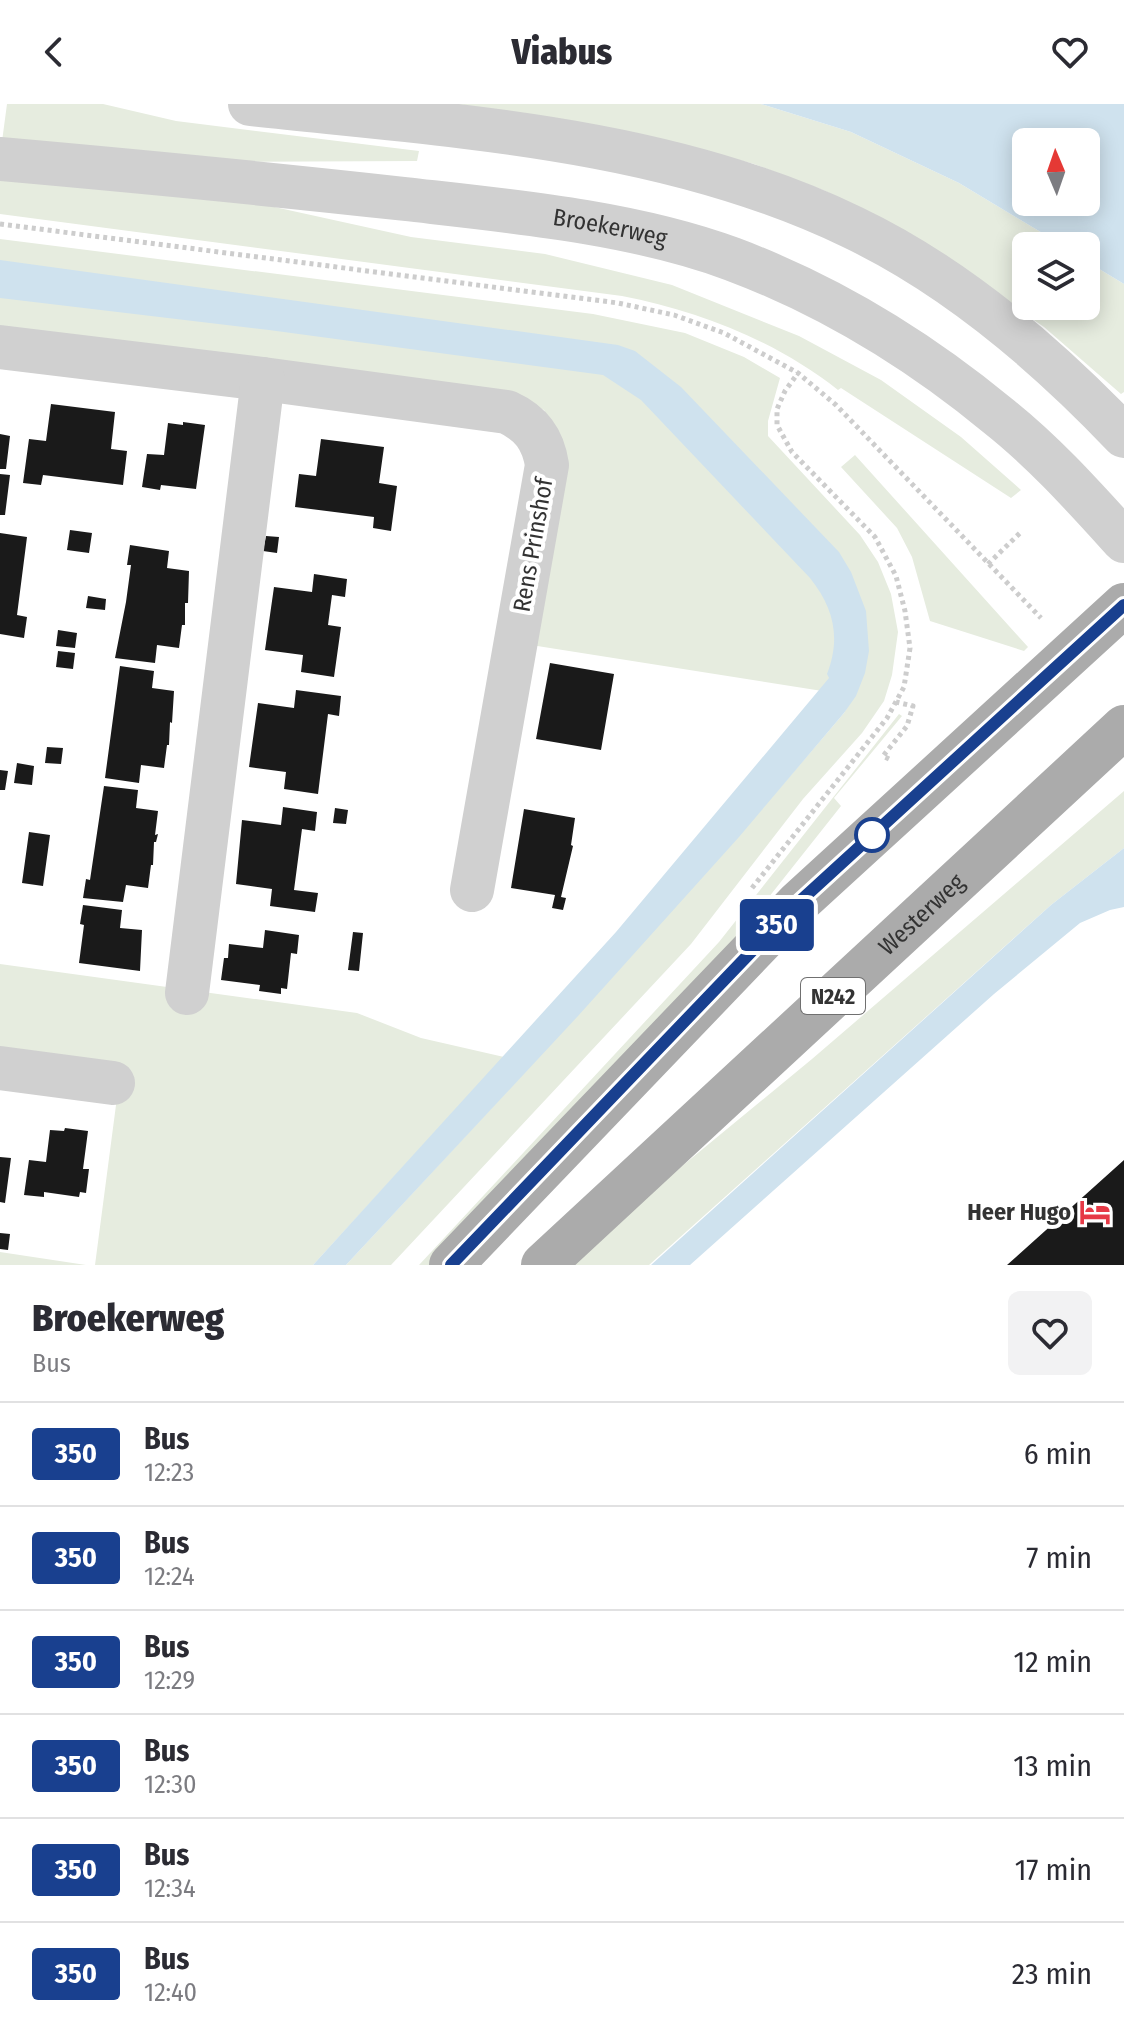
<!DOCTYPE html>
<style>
:root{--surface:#fff;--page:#f2f2f3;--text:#2b2b33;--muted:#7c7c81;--line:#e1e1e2}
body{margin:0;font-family:"Fira Sans Condensed",sans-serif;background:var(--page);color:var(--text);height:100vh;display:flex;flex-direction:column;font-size:30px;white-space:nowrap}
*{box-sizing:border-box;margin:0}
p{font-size:26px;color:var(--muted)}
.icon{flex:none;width:44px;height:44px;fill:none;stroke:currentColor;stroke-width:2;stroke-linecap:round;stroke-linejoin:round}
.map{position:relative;height:1161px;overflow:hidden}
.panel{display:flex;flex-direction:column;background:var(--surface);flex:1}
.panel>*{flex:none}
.badge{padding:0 16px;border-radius:6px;font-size:28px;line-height:52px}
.needle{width:52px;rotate:358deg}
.buttons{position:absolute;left:1012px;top:24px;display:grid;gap:16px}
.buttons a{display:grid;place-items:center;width:88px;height:88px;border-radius:12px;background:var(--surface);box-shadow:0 4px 20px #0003;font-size:40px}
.map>.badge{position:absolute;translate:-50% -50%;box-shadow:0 0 0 4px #fff}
.round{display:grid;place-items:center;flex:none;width:84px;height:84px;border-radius:12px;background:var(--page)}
.headline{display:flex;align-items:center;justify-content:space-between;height:136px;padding:0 32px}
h1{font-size:38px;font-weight:800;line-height:60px}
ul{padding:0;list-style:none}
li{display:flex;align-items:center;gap:24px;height:104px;padding:0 32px;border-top:2px solid var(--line)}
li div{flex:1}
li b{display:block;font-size:30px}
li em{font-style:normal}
li .badge{min-width:88px;font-weight:700;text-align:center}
header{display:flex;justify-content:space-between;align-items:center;height:104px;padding:0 32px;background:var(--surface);font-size:36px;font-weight:800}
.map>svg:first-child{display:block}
.green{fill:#e6ecdf}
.water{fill:#cfe2ee;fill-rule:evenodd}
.building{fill:#1a1a1a}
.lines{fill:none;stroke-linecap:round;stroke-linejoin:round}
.path{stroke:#cdcdcd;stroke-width:5;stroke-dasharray:4 4;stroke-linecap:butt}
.minor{stroke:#d0d0d0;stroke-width:44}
.major{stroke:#ababab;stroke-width:44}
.line-casing{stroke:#fff;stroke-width:18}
.line{stroke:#19408f;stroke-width:12}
.stop-dot{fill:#fff;stroke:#19408f;stroke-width:4}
.labels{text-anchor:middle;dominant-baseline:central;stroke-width:8;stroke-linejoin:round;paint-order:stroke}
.shield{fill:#fff;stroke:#707070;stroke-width:2}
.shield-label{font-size:22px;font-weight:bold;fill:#333}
.street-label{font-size:24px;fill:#333;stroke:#fff}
.poi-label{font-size:24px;font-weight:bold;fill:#333;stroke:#fff;text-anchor:end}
</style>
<header><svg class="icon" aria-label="back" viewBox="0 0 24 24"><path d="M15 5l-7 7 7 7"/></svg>Viabus<svg class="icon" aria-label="heart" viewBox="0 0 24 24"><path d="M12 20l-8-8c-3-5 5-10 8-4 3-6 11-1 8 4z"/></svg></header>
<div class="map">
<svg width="1124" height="1161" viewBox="0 0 1124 1161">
<rect width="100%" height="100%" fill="#fff"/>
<path class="green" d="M7,0H103L176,17L419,47L417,57L201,58L1,45Z
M380,0H761L851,28L959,79L1064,142H1026V202H1086V157L1124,180V288L1121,290L1044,223L999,192L872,110L823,86L754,60L681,40Z
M0,70L247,97L411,133L545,150L672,181L799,232L881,276L961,333L1021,386L1011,394L841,284L838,286C776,237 699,207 622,192L0,110Z
M0,135L593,210L685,229L744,253L780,274L768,317V332L860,431L878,458L891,490L898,528L892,571L884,597L862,629L803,695L691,840L391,1161H346C515,979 684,798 844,609L854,592L531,541L558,329L544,306L504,288L0,224Z
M855,351L1028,543L1024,547L930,517L912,453L897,424L841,363Z
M899,610L902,612L834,694L841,702L735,836L435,1161H419L719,838Z
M1124,687V744L1051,801L649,1161H562L812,955Z
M0,860L357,909L421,934L504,953L313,1161H95L121,963L0,946Z
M0,1148L86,1161H0Z"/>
<path class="water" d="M761,0H1124V180L1086,157V142H1064L959,79L851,28ZM1086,38V98H1026V38Z
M0,156L618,241L635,247L681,283L839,448L851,468L866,507L869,547L865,569L856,592L844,609L739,733L578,912L346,1161H313L616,828L829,574L827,570C841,534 834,504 810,474L641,296L603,271L269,226L0,194Z
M1124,744V803L1110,806L1080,819L994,890L690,1161H651L1051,801Z"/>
<path class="building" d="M51,300L115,308L111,345L127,347L123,381L43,371L41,381L23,379L29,335L46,337Z
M183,318L205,321L196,385L161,381L160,386L142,383L147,350L164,351L168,319L183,321Z
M0,330L10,332L6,365H0Z
M321,335L384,343L379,379L397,382L391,427L373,424L374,413L295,403L299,370L316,372Z
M0,370L10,371L5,411H0Z
M70,426L92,429L89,449L67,446Z
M0,429L27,433L17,511L27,513L24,534L0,530Z
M266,432L279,433L277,449L263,447Z
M130,441L169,447L167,464L189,467L188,499H185V521H182L179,544L157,541L155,559L115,554L126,498L131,461H127Z
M314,470L347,475L345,493L332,491L328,521L341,523L334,573L301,568L303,551L265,546L274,483L312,488Z
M88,492L106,495L105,506L86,504Z
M58,526L77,529L75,544L56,542Z
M58,547L75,549L73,565L56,563Z
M550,559L614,570L601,646L536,635Z
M120,562L154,567L152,584L174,587L172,619L170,618L169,641H167L164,664L141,661L139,679L105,674Z
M296,586L341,592L339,612L328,610L318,690L284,685L286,668L249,663L258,599L294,604Z
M47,643L63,644L61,660L45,659Z
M17,659L34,662L32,681L14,679Z
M0,666L8,667L5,686H0Z
M104,682L138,686L136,704L158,707L155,731L158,730L156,738H154L153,761H151L148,784L126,781L123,798L83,794L86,775L90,776Z
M283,703L317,708L315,727L302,725L294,786L318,789L315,808L270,802L272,785L236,780L242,716L281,721Z
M335,704L348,706L346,720L333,719Z
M524,705L575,714L571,741L573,742L561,793L566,794L563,806L552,804L555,791L511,784Z
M29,728L50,731L43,782L22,779Z
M83,801L122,806L120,824L142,826L140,867L79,859L84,821L80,820Z
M265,826L299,831L297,850L291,849L287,885L281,884V890L259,887L260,881L221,876L224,854H228L229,840L263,844Z
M353,828L363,829L359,867L348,866Z
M65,1024L88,1027L83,1065H89L86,1089L80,1088L79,1093L44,1088V1093L24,1091L29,1056L46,1058L50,1026L64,1027Z
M0,1053L11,1054L5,1099L0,1098Z
M1124,1056V1161H1007Z
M0,1129L10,1130L8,1146L0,1145Z"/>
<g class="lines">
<path class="path" d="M0,120L618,199L674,211L724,229L798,269L836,301L1041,514
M988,460L1022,427
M889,655L883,652L907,622L913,602L896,598
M752,784L887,614L904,583L910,544L905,507L896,472L875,433L792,348L777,321V305L785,287L798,269"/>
<g class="minor">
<path d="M250,0C453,22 666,33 852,123C955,172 1046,250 1124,332"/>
<path id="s1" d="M0,55C135,67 270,80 405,95C511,107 632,118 732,155C828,191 918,246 997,311C1044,348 1084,393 1124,437"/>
<path d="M0,243L263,275L507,308C531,319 543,335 547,361L472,786"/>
<path d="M187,889L263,275"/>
<path d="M0,964L113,979"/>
</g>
<g class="major">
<path d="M451,1161L798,799L1124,501"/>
<path id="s2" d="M543,1161L1124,623"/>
</g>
</g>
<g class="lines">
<defs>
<path id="line" d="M451,1161L798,799L1124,501"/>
</defs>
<use href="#line" class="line-casing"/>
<use href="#line" class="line"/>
</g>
<defs>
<symbol id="hotel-bare" viewBox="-9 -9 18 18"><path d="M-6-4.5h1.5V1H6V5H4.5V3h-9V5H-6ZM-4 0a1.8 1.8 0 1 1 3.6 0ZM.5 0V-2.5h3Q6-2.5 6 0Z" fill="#e63946" stroke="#fff" stroke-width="2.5" paint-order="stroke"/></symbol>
</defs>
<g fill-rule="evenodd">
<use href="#hotel-bare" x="1073" y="1086" width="44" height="44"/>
</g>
<circle class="stop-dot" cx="872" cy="731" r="16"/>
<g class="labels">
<rect class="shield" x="801" y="874" width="64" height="36" rx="6"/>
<g class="shield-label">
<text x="833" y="892">N242</text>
</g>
<g class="street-label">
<text stroke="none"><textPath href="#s1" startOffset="614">Broekerweg</textPath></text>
<text transform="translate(533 441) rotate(-80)">Rens Prinshof</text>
<text stroke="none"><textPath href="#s2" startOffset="516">Westerweg</textPath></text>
</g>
<g class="poi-label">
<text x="1071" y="1108">Heer Hugo</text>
</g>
</g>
</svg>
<div class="buttons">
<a><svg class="needle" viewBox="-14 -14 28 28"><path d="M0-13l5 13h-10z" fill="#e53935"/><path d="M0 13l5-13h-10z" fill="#7c7c81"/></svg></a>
<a><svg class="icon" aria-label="layers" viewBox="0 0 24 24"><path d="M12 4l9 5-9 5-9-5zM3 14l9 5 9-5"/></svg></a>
</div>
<b class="badge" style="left:777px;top:821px;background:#19408f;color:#fff">350</b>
</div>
<section class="panel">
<div class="headline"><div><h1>Broekerweg</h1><p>Bus</p></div><a class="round"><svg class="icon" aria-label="heart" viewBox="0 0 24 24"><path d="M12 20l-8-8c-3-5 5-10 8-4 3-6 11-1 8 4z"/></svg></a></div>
<ul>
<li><span class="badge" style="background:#19408f;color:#fff">350</span><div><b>Bus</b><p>12:23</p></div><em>6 min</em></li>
<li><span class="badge" style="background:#19408f;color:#fff">350</span><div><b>Bus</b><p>12:24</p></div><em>7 min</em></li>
<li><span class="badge" style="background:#19408f;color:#fff">350</span><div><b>Bus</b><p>12:29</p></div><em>12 min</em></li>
<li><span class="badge" style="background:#19408f;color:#fff">350</span><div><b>Bus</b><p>12:30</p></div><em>13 min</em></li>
<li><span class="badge" style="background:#19408f;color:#fff">350</span><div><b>Bus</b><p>12:34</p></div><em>17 min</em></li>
<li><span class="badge" style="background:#19408f;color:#fff">350</span><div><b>Bus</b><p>12:40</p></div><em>23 min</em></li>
</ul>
</section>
